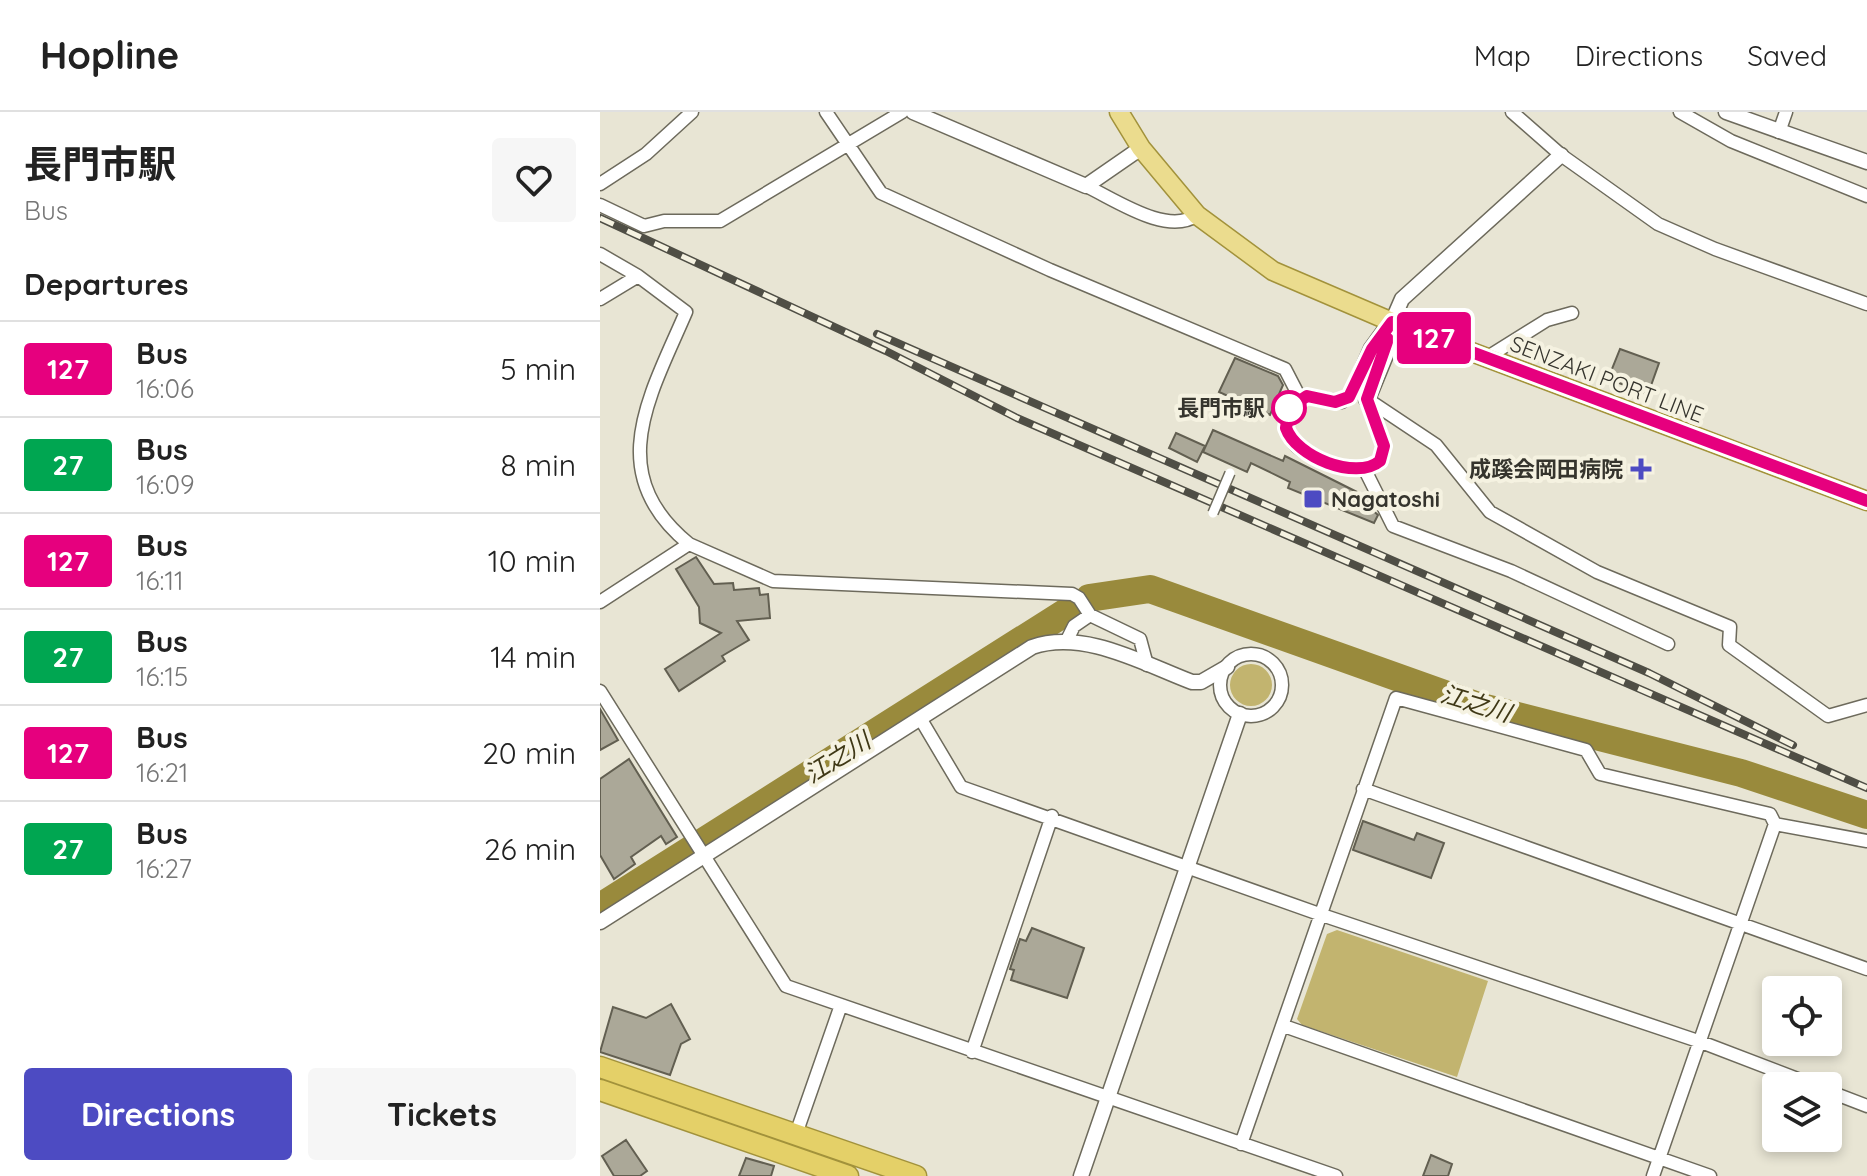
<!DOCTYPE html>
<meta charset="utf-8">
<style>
:root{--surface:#fff;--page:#f6f6f6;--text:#222;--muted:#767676;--line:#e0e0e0;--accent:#4d4bc2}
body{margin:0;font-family:Quicksand,"Noto Sans JP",sans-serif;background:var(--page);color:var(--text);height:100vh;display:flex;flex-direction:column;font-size:30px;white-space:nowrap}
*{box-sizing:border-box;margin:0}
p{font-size:26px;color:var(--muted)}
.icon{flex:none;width:44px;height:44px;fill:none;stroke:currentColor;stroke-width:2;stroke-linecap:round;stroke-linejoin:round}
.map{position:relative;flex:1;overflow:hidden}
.sheet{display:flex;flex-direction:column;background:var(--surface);width:600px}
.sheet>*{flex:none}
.badge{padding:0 16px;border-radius:6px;font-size:28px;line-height:52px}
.tools{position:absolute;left:1162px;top:864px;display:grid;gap:16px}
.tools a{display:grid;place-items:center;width:80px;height:80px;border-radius:8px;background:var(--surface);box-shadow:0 4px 12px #0003;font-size:40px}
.map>.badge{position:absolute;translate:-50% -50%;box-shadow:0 0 0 4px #fff}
h2{padding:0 24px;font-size:30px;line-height:72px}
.round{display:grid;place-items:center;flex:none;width:84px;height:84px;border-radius:8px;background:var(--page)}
.head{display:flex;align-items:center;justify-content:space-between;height:136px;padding:0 24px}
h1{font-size:38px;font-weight:700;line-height:60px}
.button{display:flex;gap:16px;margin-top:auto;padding:16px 24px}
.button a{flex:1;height:92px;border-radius:8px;background:var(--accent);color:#fff;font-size:32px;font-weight:700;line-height:92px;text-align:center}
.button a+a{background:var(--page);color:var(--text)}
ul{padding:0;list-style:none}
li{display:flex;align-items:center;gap:24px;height:96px;padding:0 24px;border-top:2px solid var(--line)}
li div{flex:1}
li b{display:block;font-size:30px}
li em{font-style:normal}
li .badge{min-width:88px;font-weight:700;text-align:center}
header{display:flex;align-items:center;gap:48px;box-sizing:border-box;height:112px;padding:0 40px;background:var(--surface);border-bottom:2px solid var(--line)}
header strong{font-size:38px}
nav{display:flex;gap:44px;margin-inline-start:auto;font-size:28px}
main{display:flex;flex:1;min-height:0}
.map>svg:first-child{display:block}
.green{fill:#c2b46f}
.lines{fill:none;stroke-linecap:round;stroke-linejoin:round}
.river{stroke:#998a3c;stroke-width:28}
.building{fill:#aba898;stroke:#625f51;stroke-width:2}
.minor-casing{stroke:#6d6a5c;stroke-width:15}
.tertiary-casing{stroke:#6d6a5c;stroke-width:17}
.secondary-casing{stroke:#6d6a5c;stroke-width:19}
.primary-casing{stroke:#a2923b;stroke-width:21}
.trunk-casing{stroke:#a2923b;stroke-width:23}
.minor{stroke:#fff;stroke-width:12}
.tertiary{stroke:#fff;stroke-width:14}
.secondary{stroke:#fff;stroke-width:16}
.primary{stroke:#ebdc8e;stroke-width:18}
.trunk{stroke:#e4d068;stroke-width:20}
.rail-casing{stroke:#4f4e45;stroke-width:8}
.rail{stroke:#f5f2e1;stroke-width:5;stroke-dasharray:15;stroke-linecap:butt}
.pedestrian-bridge-casing{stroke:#6d6a5c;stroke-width:12;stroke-linecap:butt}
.pedestrian-bridge{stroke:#fff;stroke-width:9}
.line-casing{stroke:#fff;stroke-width:18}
.line{stroke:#e6007e;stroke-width:12}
.stop-dot{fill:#fff;stroke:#e6007e;stroke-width:4}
.poi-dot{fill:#4d4bc2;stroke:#f5f2e1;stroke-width:3}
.labels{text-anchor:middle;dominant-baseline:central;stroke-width:8;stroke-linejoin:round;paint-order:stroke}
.street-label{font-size:22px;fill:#35342d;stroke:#f5f2e1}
.stop-label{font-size:22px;font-weight:bold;fill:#35342d;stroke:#f5f2e1;text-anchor:end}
.poi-label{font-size:22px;font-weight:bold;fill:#35342d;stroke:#f5f2e1;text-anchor:end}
.water-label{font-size:24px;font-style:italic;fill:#3f3816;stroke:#f5f2e1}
</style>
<header>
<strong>Hopline</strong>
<nav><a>Map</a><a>Directions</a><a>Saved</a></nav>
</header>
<main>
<section class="sheet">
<div class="head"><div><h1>長門市駅</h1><p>Bus</p></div><a class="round"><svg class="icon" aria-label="heart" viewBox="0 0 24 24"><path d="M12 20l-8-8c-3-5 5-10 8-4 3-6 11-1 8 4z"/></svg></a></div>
<h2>Departures</h2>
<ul>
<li><span class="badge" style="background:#e6007e;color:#fff">127</span><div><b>Bus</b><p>16:06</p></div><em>5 min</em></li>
<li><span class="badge" style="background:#00a651;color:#fff">27</span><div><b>Bus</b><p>16:09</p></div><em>8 min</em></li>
<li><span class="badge" style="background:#e6007e;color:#fff">127</span><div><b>Bus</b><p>16:11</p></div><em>10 min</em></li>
<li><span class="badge" style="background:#00a651;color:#fff">27</span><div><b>Bus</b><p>16:15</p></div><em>14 min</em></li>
<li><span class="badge" style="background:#e6007e;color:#fff">127</span><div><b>Bus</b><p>16:21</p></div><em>20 min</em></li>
<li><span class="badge" style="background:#00a651;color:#fff">27</span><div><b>Bus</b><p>16:27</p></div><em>26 min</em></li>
</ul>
<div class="button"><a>Directions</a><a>Tickets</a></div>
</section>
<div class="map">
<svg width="1267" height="1064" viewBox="0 0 1267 1064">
<rect width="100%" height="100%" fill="#e8e5d4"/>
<path class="green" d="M630 573a21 21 0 1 1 42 0a21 21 0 1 1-42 0Z
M737,818L888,869L857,965L702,913L697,907L727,822Z"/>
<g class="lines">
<path class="river" d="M489,486L550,477L878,594L1141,661L1267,703
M0,795L474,495"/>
</g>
<path class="building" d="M1020,237L1059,251L1048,282L1008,267Z
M635,246L678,264L683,273L670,303L619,280Z
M613,318L683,349L685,344L769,386L770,396L778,403L774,411L688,376L690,370L651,351L647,360L603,340Z
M576,321L605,334L597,350L569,336Z
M96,445L114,472L133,471L134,478L159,476L160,483L168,482L170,506L137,509L149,528L122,544L125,549L79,579L65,557L121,521L100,511L99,495L76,457Z
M0,597L18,628L0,638Z
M29,647L77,725L66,732L61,724L31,745L35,752L14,767L0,743V667Z
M763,709L814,728L817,721L844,731L831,766L753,738Z
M432,816L484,836L467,886L411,868L414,858L410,857L420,827L426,829Z
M71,892L90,927L81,932L70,963L0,940L13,895L46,906Z
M26,1028L47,1059L40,1064H14L2,1044Z
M831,1043L852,1052L848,1064H823Z
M146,1046L174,1054L171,1064H139Z"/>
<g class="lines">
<defs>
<path id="minor" d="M226,0L281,81L450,158L685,257L700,286
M912,0L961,43L1058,112L1115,137L1267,192
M1080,0L1131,29L1267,84
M1179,20L1186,0
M0,72L46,42L92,0
M486,74C516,88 567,124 597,103
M0,93L44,114L64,109H120L302,0
M0,142L38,164L86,200C50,284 2,361 89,432L0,490
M0,187L38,164
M886,246L947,208L972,201
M755,276L742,290L707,284L689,296L686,316C689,324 693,332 700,337C717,349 776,374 783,341C787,325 769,304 767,287
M767,287L836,333L890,400L997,460L1130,515L1129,533L1228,604L1267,593
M765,358L793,414L911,459L1068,532
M89,432L173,469L472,482L479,486L490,503L540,527L547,553
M467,528L474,514L490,503
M620 573a31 31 0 1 1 62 0a31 31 0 1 1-62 0Z
M0,579L186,874L736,1064
M320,606L361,675L722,803L1101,930L1216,974
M763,677L1267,857
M684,914L1110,1064
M372,940L452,704
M1228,979L1267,994
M196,1022L241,893
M641,1032L796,586L986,638L1000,662L1170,702L1175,712L1267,729
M1053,1064L1175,712"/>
<path id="tertiary" d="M313,0L486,74L541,36
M1126,0L1267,50
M792,210L802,187L961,43
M0,810L432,535C484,517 544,552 592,570H601L627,555
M481,1064L640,602"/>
<path id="secondary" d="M755,276L772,237L788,215
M767,287L785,243L792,210"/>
<path id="primary" d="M519,0L541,36L597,103L673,159L792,210L1267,389"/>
<path id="trunk" d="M0,955L316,1064
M0,978L248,1064"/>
</defs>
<use href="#minor" class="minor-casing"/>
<use href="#tertiary" class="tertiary-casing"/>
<use href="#secondary" class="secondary-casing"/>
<use href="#primary" class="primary-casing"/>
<use href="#trunk" class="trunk-casing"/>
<use href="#minor" class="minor"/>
<use href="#tertiary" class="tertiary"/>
<use href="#secondary" class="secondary"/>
<use href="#primary" class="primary"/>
<use href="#trunk" class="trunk"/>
<defs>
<path id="rail" d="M0,106L286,239L417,306L1267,676
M277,222L1049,561L1193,633"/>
</defs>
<use href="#rail" class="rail-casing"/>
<use href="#rail" class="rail"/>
<defs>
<path id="pedestrian-bridge" d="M613,401L630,361"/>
</defs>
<use href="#pedestrian-bridge" class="pedestrian-bridge-casing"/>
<use href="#pedestrian-bridge" class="pedestrian-bridge"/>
</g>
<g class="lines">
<defs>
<path id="line" d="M788,227L767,287L784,334L780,349C756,369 696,345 686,316L689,296L707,284L735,290L749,285L772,237L792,210L1267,389"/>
</defs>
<use href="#line" class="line-casing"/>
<use href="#line" class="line"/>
</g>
<circle class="stop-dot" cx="689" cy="296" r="16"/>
<g class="poi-dot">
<path d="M1037 345h8v8h8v8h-8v8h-8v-8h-8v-8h8z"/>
<rect x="703" y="377" width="20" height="20" rx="4"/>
</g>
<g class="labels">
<g class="street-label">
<text transform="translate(1007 267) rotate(21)">SENZAKI PORT LINE</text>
</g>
<g class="stop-label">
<text x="665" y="296">長門市駅</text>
</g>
<g class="poi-label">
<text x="1023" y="357">成蹊会岡田病院</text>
<text x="731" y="387" text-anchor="start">Nagatoshi</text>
</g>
<g class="water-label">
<text transform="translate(876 591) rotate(17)">江之川</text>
<text transform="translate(237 645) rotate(-32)">江之川</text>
</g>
</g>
</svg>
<div class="tools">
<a><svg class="icon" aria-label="locate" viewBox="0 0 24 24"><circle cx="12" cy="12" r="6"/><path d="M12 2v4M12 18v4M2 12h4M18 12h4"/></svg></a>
<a><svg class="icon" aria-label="layers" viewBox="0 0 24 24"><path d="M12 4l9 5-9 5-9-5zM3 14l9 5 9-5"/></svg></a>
</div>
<b class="badge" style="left:834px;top:226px;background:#e6007e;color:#fff">127</b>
</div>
</main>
